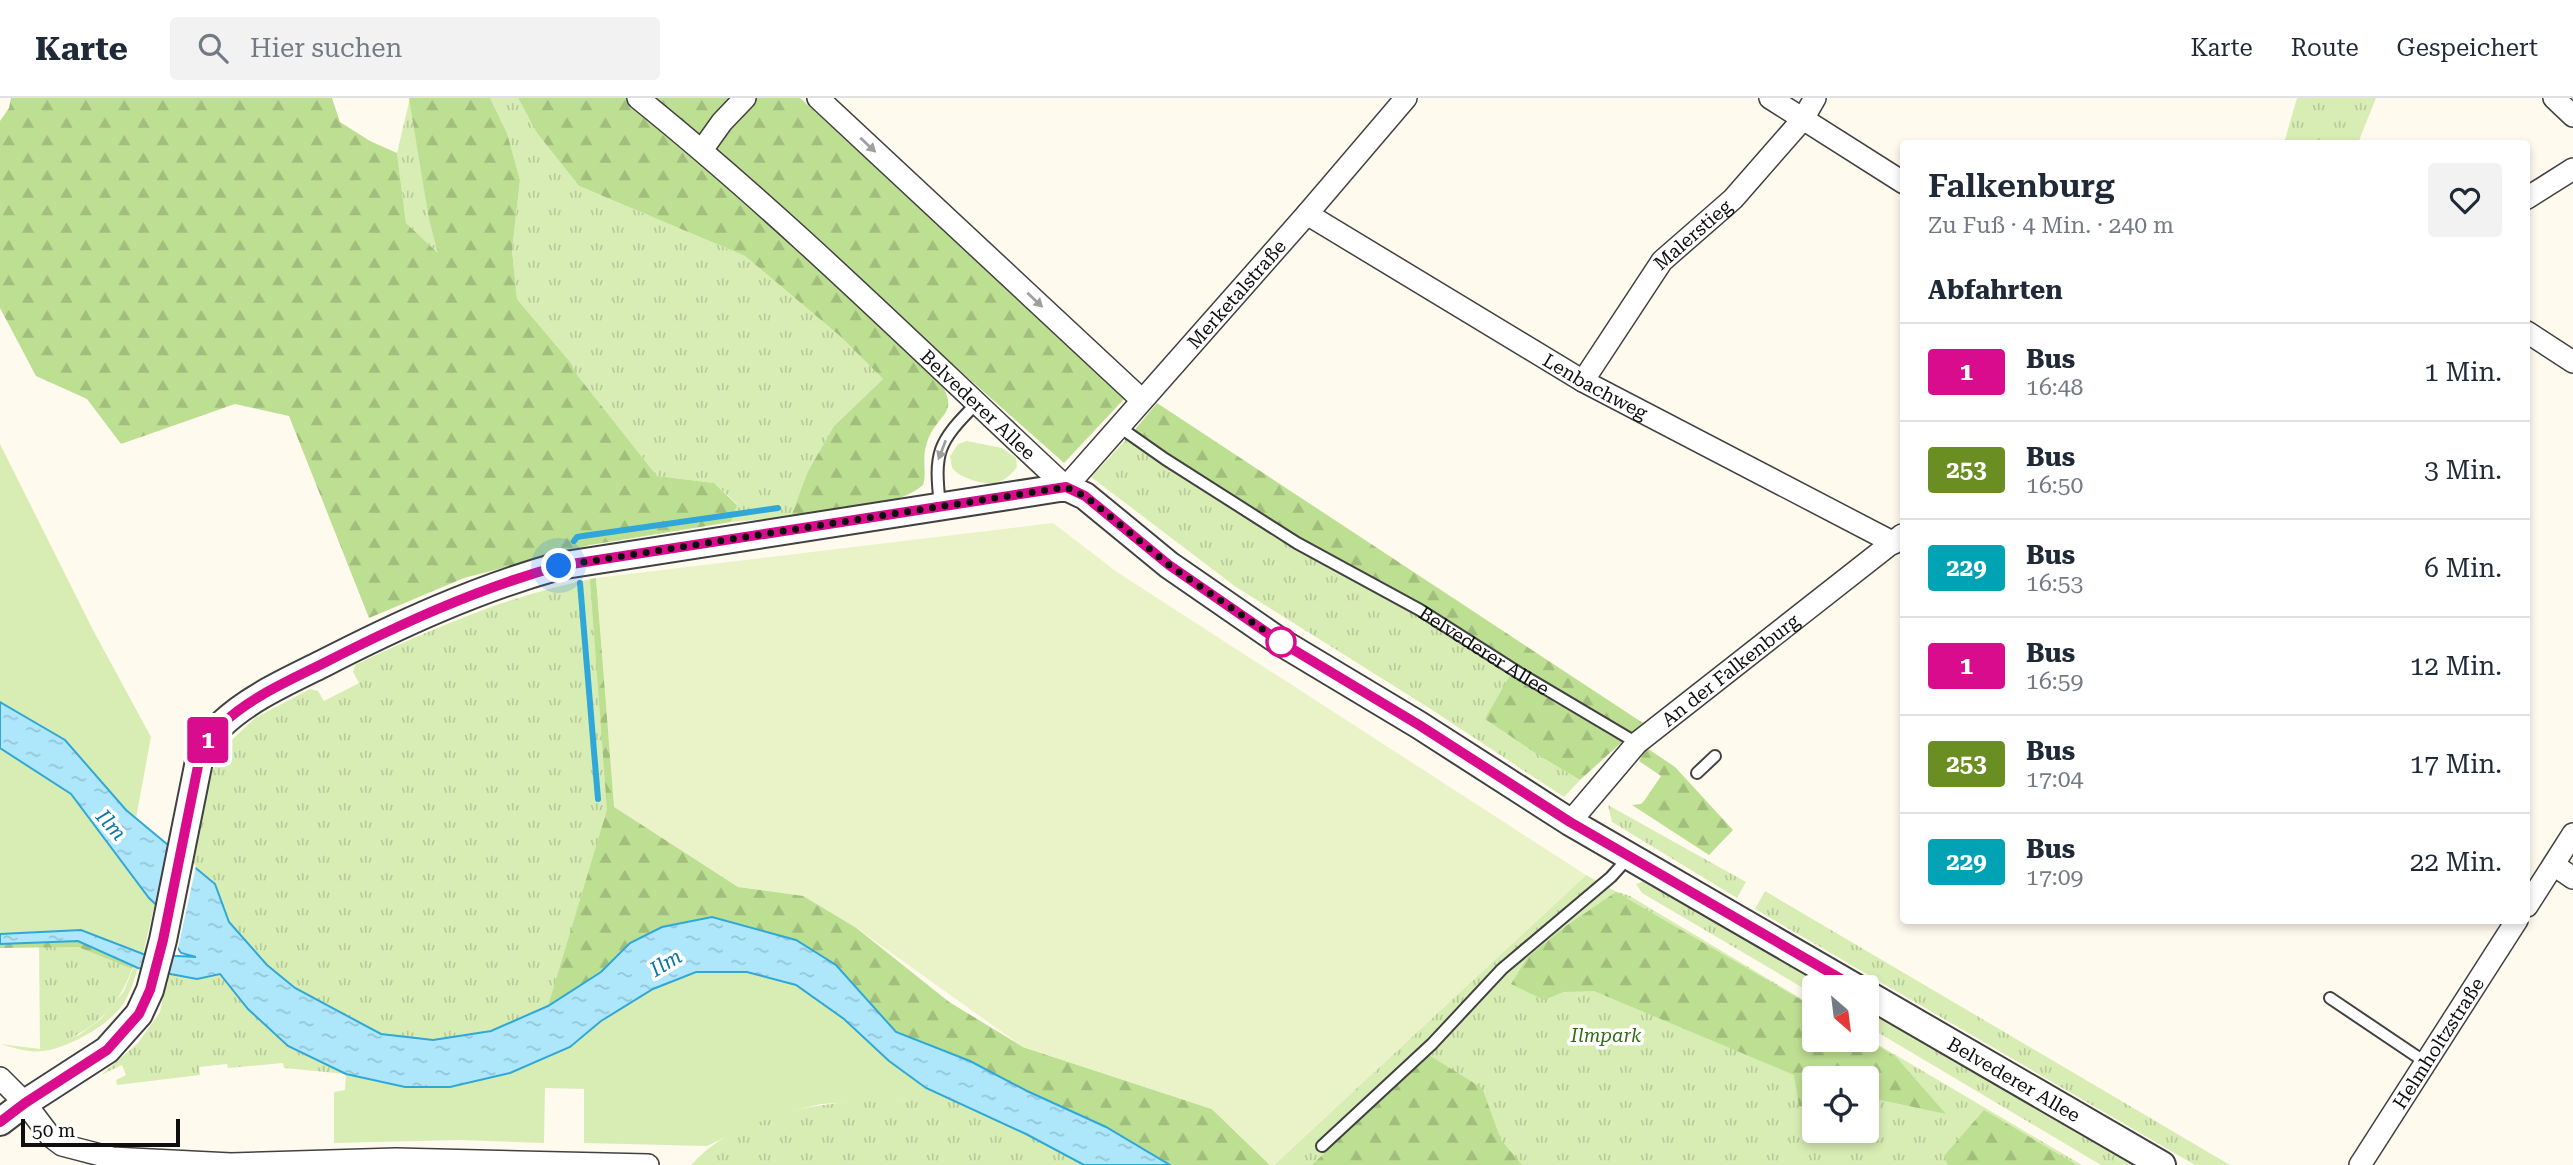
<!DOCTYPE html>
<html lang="de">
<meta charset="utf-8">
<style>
:root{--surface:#fff;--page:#f2f2f3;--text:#1f2937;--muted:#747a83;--line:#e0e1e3}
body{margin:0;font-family:"Roboto Serif",serif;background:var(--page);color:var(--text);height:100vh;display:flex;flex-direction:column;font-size:26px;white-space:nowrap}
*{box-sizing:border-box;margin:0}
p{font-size:23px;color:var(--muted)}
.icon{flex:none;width:38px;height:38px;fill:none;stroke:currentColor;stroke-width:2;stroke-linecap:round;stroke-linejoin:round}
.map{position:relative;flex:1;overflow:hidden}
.details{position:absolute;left:1900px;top:42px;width:630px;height:784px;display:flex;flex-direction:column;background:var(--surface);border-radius:7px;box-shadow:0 4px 10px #0003}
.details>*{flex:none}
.badge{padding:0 14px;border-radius:5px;font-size:24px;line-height:46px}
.needle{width:46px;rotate:152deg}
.controls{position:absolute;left:1802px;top:877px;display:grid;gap:14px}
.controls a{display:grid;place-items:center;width:77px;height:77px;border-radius:7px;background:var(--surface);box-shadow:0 4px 10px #0003;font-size:35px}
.scale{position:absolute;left:21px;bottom:18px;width:159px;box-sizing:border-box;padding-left:7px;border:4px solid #0e0e0e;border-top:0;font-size:19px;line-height:24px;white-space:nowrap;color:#0e0e0e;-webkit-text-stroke:5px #fff;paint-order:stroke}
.you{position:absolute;width:35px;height:35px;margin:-18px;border:5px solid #fff;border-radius:50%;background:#1a73e8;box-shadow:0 0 0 10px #1a73e833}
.map>.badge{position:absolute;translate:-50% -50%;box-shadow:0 0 0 4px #fff}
h2{padding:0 28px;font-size:26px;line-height:63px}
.round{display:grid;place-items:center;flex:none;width:74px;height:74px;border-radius:7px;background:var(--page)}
.overview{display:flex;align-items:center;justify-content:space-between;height:119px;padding:0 28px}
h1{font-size:33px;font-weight:600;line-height:52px}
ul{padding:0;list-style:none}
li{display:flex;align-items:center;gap:21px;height:98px;padding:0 28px;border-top:2px solid var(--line)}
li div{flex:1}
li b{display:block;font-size:26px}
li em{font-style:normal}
li .badge{min-width:77px;font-weight:700;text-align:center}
header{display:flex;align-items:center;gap:42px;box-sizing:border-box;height:98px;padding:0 35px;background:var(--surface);border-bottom:2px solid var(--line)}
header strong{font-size:33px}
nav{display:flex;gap:38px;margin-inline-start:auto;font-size:24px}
.search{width:490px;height:63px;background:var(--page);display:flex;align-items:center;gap:18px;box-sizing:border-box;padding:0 24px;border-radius:7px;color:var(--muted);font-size:26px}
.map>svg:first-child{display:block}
.grass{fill:url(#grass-tufts);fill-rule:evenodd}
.forest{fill:url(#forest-firs)}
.garden{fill:#d8edb4}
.pitch{fill:#e9f3c7}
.water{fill:url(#water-ripples);stroke:#2fa8d9;stroke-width:2}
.pier{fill:#fffaee}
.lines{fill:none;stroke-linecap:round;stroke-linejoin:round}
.stream{stroke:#2fa8d9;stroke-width:6}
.service-casing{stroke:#414141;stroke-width:14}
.minor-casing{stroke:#414141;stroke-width:24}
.tertiary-casing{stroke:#414141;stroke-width:30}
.service{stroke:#fff;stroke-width:10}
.minor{stroke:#fff;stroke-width:21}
.tertiary{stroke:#fff;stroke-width:26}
.oneway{fill:#9f9f9f}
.line-casing{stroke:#fff;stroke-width:16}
.line{stroke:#d80c8c;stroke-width:10}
.walk{stroke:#0e0e0e;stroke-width:7;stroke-dasharray:0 12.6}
.stop-dot{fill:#fff;stroke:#d80c8c;stroke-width:3.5}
.labels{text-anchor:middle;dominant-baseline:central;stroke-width:7;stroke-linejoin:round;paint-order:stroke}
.street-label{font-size:19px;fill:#0e0e0e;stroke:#fff}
.park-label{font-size:19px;font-style:italic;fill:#336b18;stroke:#fff}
.water-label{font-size:21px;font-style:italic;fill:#0c77aa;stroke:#fff}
</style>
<header>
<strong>Karte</strong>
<div class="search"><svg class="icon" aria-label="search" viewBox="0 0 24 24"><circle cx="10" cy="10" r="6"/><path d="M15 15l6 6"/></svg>Hier suchen</div>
<nav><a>Karte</a><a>Route</a><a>Gespeichert</a></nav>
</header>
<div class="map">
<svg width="2573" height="1067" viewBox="0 0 2573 1067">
<defs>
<pattern id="grass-tufts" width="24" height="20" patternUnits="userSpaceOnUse" patternTransform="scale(1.75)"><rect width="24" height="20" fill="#d8edb4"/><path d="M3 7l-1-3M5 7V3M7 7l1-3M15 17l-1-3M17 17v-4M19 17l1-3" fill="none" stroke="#b8ca9a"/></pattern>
<pattern id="forest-firs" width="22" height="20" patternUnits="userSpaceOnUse" patternTransform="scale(1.75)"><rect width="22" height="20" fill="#bddf92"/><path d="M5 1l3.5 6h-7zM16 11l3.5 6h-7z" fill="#a1be7d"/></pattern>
<pattern id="water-ripples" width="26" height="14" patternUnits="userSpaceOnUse" patternTransform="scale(1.75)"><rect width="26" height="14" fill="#aee7fb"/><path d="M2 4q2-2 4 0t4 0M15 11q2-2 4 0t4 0" fill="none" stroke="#94c5d6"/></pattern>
</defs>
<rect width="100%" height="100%" fill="#fffaee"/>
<path class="grass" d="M410,0L429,122L439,156L406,125L397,55Z
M490,0H518L537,35L579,88L745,158L841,239L883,281L834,328L807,375L791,419L731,424L737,406L714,385L657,378L578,278L571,265L517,201L512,152L520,82L507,35Z
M2297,0H2376L2358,45H2284Z
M1133,334L1512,573L1543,660L1580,682L1564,699L1429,610L1236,489L1091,379Z
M596,480L615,709L855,829L949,904L1023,949L1270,1067H691C743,1009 838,1002 911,1001L548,908L491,933L433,942L381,936L295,890L267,867L229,824L215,786L191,767L211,676L221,652L255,620L310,591L318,593L324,603L359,585L353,574L355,567C432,531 511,496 596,480Z
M1608,707L1746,784L1737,800L1612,724Z
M1586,777L1615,793L1630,798L1815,909V942L1867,940L2082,1067H1274ZM1815,980H1867V1032H1815Z
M1650,781L1838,889H1815V897L1642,795L1636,786Z
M1765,793L2230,1067H2195L1755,811Z
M39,849H78L132,871C116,916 85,939 40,951Z
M167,875L197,881L220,876L248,911L288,948L346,976L284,970L283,965L228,970L227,966L199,969L200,977L117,987L116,982L126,977L122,967L101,977L138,945L160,914Z
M1867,907L2136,1067H2101L1867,928Z"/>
<path class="forest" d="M11,0H332L340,24L370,43L397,55L406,125L438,155L429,122L409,0H490L507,35L520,82L512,152L517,201L571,265L578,278L657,378L714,385L737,407L731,424L590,447L464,480L369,520L289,318L235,306L121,346L87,301L36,278L0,210V23L9,10Z
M518,0H638L937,279C964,319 935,313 926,348C922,361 927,375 923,387C896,411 828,413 791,419L807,375L834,328L883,281L841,239L745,158L579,88L537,35Z
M652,0H800L1126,299L1064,365Z
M1157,305L1643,625L1580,682L1543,660L1485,621L1512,574L1133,334Z
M596,480L615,709L738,789L803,797L855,829L949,904L1023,949L1212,1011L1270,1067H1170L1106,1029L1027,993L970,963L896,934L836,867L630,845L601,874L548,908L607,712L590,481Z
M1647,650L1675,669L1733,732L1709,757L1632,707L1641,706L1644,703L1661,678L1639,663Z
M1616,794L1815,910V942L1867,941L1896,959L1946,1016L1867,999V980H1815V1011L1799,1008L1794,977L1594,893L1563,894L1544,902L1511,886L1528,859L1566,828Z
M78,843L134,868L132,871L78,849L0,850V846Z
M1427,956L1482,990L1501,1042L1522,1067H1312Z
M1984,1012L2077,1067H1948L1944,1058Z"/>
<path class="garden" d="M967,343L1002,350L1016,360L1017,369C1004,386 992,389 972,382C964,379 957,376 952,370L950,358L958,346Z
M0,346L93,532L151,639L136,720L126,712L65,642L0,604Z
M0,650L71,696L155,805L143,856L81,832L0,836Z
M134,868L138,870C133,884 130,898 120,910C104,930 69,949 44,953C29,955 14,950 0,946L40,951L79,937L101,921L124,893Z
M696,874H747L796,887L844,921L889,963L926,990L911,1001L821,1006L788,1014L753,1026L707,1048L584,1045V991L545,990L544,1045L459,1042L334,1045V994L345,992L346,976L405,989H450L510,975L570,949L601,923L653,891Z"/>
<path class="pitch" d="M1053,425L1117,474L1586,777L1274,1067H1270L1212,1011L1023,949L855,829L803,798L738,789L614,709L596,480Z"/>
<path class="water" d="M0,604L65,642L126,712L215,786L229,824L267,867L295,890L381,936L433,942L491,933L548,908L601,874L630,845L662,829L712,819L796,842L836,867L896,934L970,963L1027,993L1106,1029L1170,1067H1084L1026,1036L926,990L889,963L844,921L796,887L747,874H696L653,891L601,923L570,949L510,975L450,989H405L346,976L288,948L248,911L220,876L197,881L138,870L78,843L0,846V836L81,832L143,856L196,859L181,855L172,841L163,813L149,800L71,696L0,650Z"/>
<path class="pier" d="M190,762L196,768L177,855L169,842Z"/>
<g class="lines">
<path class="stream" d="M574,443L577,439L583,438L778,410
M580,485L598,701"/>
<defs>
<g id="service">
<path id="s1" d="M1118,328L1165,361L1297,445L1420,512L1519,575L1637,645"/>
<path d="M940,408C934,354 937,345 976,306"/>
<path d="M1697,675L1715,658"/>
<path d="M2330,900L2425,964"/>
<path d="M1322,1048L1432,946L1502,871L1611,779L1629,759"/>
</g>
<g id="minor">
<path id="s2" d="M638,0C788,121 925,258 1066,389L1307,116L1406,0"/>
<path d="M818,0L1142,302"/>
<path d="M1770,0L1904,85"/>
<path d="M2554,0L2573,18"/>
<path d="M702,52L722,24L745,0"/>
<path d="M2527,100L2573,71"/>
<path id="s3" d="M1307,116L1583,283L1894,445"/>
<path d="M2527,234L2573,264"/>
<path id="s4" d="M1583,283L1662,163L1733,101L1803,21L1815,0"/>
<path id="s5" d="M1570,724L1637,645L1902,437"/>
<path d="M2554,767L2573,780"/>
<path d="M2527,808L2573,736"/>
<path d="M0,980L25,1005L50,1038L62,1047L112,1060L231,1066L396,1061L648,1067"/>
<path id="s6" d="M2360,1067L2517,822"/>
</g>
<g id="tertiary">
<path id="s7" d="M1867,896L2162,1067"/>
<path d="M0,1024L25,1005L107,952L139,916L150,892L163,842L199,663C205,650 211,637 221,627C249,600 288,583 322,566C398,527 476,491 559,468L1066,389L1085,398L1169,467L1279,543L1419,627L1570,724L1855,889"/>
</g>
</defs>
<use href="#service" class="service-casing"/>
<use href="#minor" class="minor-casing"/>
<use href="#tertiary" class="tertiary-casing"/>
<use href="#service" class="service"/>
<use href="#minor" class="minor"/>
<use href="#tertiary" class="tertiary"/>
</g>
<defs><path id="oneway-solid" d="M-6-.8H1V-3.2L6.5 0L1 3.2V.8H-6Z" transform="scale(1.75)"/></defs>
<g class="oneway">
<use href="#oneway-solid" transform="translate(868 47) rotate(43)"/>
<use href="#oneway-solid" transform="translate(1035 202) rotate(43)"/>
<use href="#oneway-solid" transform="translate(942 352) rotate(111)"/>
</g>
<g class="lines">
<defs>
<path id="line" d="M0,1024L25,1005L107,952L139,916L150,892L163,842L199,663C205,650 211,637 221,627C249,600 288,583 322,566C398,527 476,491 559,468L1066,389L1085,398L1169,467L1279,543L1419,627L1570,724L1855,889"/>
</defs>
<use href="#line" class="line-casing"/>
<use href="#line" class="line"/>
<path class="walk" d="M559,468L1066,389L1085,398L1169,467L1281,544"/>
</g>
<circle class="stop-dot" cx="1281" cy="544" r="14"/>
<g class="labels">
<g class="street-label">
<text stroke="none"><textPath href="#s4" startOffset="184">Malerstieg</textPath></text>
<text stroke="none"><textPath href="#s2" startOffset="836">Merketalstraße</textPath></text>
<text stroke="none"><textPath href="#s3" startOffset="336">Lenbachweg</textPath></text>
<text stroke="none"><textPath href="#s2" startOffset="458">Belvederer Allee</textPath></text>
<text stroke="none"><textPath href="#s1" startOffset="430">Belvederer Allee</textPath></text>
<text stroke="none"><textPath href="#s5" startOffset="222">An der Falkenburg</textPath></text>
<text stroke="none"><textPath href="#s6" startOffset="145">Helmholtzstraße</textPath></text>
<text stroke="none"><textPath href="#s7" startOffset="170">Belvederer Allee</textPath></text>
</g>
<g class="park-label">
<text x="1606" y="937">Ilmpark</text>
</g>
<g class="water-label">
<text transform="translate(111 727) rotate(48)">Ilm</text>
<text transform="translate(666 865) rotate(-31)">Ilm</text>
</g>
</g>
</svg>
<div class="controls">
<a><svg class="needle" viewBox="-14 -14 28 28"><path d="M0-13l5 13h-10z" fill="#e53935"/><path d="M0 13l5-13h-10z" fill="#747a83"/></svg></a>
<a><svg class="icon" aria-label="locate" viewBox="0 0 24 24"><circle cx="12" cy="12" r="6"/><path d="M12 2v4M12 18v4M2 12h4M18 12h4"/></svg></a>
</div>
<div class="scale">50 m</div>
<div class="you" style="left:559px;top:468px"></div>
<b class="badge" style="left:208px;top:642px;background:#d80c8c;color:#fff">1</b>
<section class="details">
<div class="overview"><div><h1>Falkenburg</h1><p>Zu Fuß · 4 Min. · 240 m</p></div><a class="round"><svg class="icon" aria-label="heart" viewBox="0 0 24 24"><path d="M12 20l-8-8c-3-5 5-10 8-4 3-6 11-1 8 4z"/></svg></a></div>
<h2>Abfahrten</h2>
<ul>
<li><span class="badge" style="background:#d80c8c;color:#fff">1</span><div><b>Bus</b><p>16:48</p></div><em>1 Min.</em></li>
<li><span class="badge" style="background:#6b8e23;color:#fff">253</span><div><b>Bus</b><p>16:50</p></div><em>3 Min.</em></li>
<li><span class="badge" style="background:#00a3b4;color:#fff">229</span><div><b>Bus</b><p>16:53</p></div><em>6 Min.</em></li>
<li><span class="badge" style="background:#d80c8c;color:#fff">1</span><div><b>Bus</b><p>16:59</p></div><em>12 Min.</em></li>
<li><span class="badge" style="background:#6b8e23;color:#fff">253</span><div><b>Bus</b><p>17:04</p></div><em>17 Min.</em></li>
<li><span class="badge" style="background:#00a3b4;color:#fff">229</span><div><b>Bus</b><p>17:09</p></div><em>22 Min.</em></li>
</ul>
</section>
</div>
